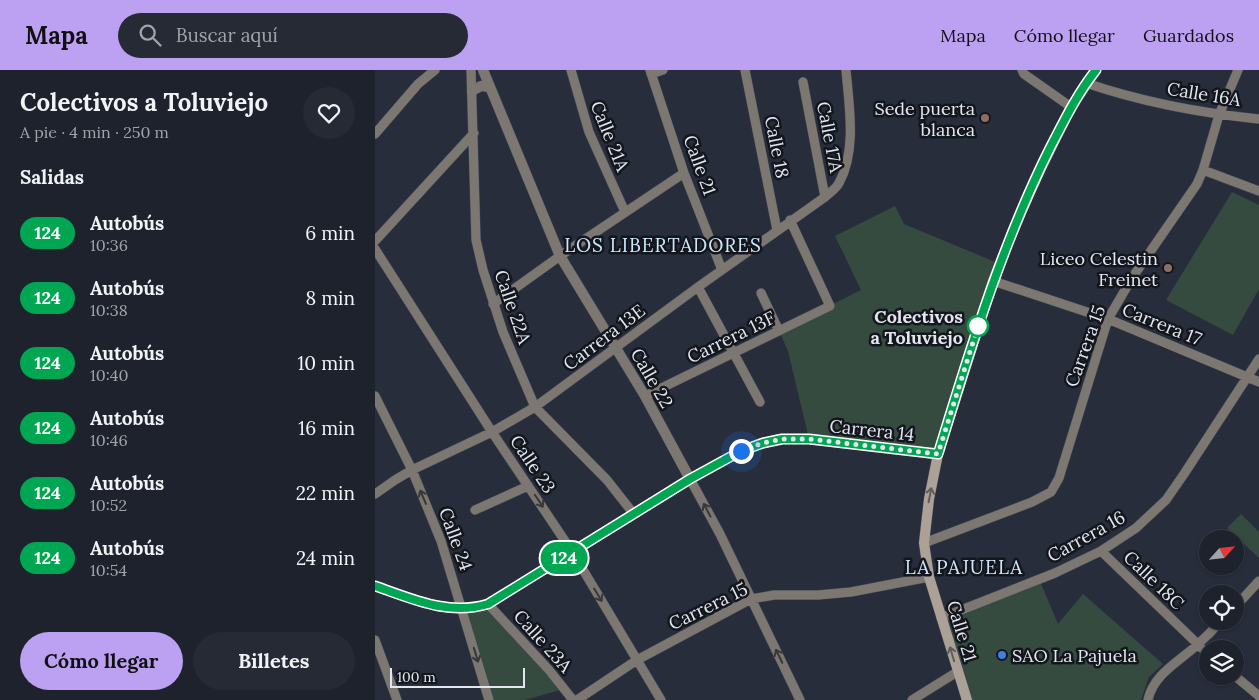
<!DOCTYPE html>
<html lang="es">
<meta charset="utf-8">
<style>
:root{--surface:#1d222c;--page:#252a34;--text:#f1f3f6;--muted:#a0a4a9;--line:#3b3f48;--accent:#bca0f2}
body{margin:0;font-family:Lora,serif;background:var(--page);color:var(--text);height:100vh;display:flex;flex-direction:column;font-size:19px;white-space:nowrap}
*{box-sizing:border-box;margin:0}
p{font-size:16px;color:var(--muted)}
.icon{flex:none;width:28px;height:28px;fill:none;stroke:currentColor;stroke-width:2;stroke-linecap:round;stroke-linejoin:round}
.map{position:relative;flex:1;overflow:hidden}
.drawer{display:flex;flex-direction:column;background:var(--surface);width:375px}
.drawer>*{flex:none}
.badge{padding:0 10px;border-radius:16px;font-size:18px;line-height:32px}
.needle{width:32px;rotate:63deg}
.tools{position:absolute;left:824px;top:460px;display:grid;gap:10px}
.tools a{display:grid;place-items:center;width:45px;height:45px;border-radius:50%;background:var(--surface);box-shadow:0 1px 4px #0004,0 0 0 1px var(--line);font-size:25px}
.scale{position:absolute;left:15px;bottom:12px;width:135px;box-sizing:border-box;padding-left:5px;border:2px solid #e2e6ef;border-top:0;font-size:14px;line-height:18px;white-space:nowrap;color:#e2e6ef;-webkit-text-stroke:4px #13161c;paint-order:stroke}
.you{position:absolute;width:25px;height:25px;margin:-12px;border:4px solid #fff;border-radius:50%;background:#1a73e8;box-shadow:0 0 0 8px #1a73e833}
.map>.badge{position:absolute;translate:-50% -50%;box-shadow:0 0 0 2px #fff}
h2{padding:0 20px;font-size:19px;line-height:45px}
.round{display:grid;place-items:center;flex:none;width:52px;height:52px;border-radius:26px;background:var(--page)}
.summary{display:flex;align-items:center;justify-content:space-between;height:85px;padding:0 20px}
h1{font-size:24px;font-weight:700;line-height:38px}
.button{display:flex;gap:10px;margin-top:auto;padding:10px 20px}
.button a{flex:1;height:58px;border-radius:30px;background:var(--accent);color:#111;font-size:20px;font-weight:700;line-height:58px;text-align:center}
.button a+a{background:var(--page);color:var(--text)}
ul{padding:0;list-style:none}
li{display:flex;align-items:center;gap:15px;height:65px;padding:0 20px}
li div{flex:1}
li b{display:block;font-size:19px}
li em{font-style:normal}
li .badge{min-width:55px;font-weight:700;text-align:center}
header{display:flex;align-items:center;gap:30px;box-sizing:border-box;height:70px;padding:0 25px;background:var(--accent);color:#111}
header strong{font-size:24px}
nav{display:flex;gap:28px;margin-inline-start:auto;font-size:18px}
.search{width:350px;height:45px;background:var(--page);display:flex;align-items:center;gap:12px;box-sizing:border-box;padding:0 18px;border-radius:28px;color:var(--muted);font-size:19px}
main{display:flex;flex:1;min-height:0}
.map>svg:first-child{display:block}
.green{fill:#354b3f}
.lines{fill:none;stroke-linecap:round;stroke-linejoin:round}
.minor-casing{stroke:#454b58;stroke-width:10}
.tertiary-casing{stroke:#454b58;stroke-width:11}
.secondary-casing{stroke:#454b58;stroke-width:11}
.minor{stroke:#7d7771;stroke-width:9}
.tertiary{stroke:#7d7771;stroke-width:10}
.secondary{stroke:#aba197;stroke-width:10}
.oneway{stroke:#5f5c5a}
.oneway2{stroke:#38383a}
.line-casing{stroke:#fff;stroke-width:11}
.line{stroke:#00a651;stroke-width:8}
.walk{stroke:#e2e6ef;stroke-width:5;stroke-dasharray:0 9}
.education-dot{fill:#8d6e63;stroke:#13161c;stroke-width:2}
.stop-dot{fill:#fff;stroke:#00a651;stroke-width:2.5}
.shop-dot{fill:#3f7fe0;stroke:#13161c;stroke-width:2}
.labels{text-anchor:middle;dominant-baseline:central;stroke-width:5;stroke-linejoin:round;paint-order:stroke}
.street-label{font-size:18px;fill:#e2e6ef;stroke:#13161c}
.poi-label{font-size:18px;fill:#e2e6ef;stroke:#13161c;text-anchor:end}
.stop-label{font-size:18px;font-weight:bold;fill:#e2e6ef;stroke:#13161c;text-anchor:end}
.neighbourhood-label{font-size:19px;letter-spacing:1px;fill:#cde7fc;stroke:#13161c}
</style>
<header>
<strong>Mapa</strong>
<div class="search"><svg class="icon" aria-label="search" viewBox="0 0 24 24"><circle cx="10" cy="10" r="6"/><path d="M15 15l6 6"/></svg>Buscar aquí</div>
<nav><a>Mapa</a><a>Cómo llegar</a><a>Guardados</a></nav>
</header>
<main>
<section class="drawer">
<div class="summary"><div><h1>Colectivos a Toluviejo</h1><p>A pie · 4 min · 250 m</p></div><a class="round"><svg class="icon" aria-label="heart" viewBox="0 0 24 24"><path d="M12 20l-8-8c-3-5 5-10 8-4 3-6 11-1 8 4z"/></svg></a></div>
<h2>Salidas</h2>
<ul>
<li><span class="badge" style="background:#00a651;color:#fff">124</span><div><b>Autobús</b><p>10:36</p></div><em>6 min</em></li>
<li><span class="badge" style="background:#00a651;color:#fff">124</span><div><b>Autobús</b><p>10:38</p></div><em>8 min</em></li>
<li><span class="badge" style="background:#00a651;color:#fff">124</span><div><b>Autobús</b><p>10:40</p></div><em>10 min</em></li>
<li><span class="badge" style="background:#00a651;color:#fff">124</span><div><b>Autobús</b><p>10:46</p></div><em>16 min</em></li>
<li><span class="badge" style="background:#00a651;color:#fff">124</span><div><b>Autobús</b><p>10:52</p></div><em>22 min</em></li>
<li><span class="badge" style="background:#00a651;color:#fff">124</span><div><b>Autobús</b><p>10:54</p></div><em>24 min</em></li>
</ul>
<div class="button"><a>Cómo llegar</a><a>Billetes</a></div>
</section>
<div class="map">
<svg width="884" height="630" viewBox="0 0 884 630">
<rect width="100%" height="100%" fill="#272d3b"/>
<path class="green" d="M857,122L884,135V219L858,265L791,230Z
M520,136L529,154L625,194L563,384L434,369L413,281L404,261L486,220L460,166Z
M866,444L884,462V488L852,458Z
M664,509L683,554L708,524L788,594L774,607L766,630H593L566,548Z
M113,534L189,619L150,630H114L87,539Z"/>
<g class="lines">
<defs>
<path id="minor" d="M96,0L101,170L108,200L128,262L160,337L232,410L258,443
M196,0L214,62L250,142
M275,0L309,103L347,200
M370,0L402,160
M647,0L649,4L696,37
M276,4L288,0
M428,12L450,127
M711,13C767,32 825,43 884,49
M0,64L43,14L60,0
M828,100L884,121
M0,171L99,63
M0,179L117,362L198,483L286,630
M618,211L733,249L884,312
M323,217L385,332
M386,223L404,261
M118,234L185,186L309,103
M0,326L37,400L66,471L114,630
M270,326L455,236L415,150
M315,409L345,464L425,630
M0,424L20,410L37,400L117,362L160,337L323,217L450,127C454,123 461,119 464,113C482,81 474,35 471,0
M100,440L153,416
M549,473L657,432L676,422L684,408L733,249L757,208L822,114L828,100L844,45L863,0
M726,481L832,583
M113,534L174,600L198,630
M860,537L884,511
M566,548L680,503L726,481L761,458L791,430L809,404L884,289
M0,570L22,630
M860,606L884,626
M202,630L262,590L376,529L399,525H443L476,522L554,507
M537,630L582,602
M773,630C778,605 803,592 821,576C830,568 838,560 846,551"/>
<path id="tertiary" d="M108,0L185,186L270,326L315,409
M97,21L106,16L115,17
M0,516C38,529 73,546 113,534L315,409L366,381L388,373L407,369H434L563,384"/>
<path id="secondary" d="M592,630L554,507L549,473L554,429L563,384L618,211L639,158L666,98L696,37L721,0"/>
</defs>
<use href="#minor" class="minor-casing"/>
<use href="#tertiary" class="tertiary-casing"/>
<use href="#secondary" class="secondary-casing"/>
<use href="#minor" class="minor"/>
<use href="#tertiary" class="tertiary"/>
<use href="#secondary" class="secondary"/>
</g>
<defs><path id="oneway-shaft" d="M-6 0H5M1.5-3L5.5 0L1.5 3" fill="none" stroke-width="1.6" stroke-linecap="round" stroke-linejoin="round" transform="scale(1.25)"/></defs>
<g class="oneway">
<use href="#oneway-shaft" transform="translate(555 425) rotate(-79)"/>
<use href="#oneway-shaft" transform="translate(577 584) rotate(-107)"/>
</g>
<g class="oneway2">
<use href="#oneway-shaft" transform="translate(48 427) rotate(-113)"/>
<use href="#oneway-shaft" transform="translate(164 431) rotate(56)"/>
<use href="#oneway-shaft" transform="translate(332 440) rotate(-118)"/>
<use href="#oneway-shaft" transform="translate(223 525) rotate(59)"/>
<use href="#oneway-shaft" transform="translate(101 585) rotate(73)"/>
<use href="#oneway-shaft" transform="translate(404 586) rotate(-116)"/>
</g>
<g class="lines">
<defs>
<path id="line" d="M0,516C38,529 73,546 113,534L315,409L366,381L388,373L407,369H434L563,384C595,280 626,176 675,78C689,51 702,24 721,0"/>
</defs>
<use href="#line" class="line-casing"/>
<use href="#line" class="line"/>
<path class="walk" d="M366,381L388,373L407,369H434L563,384L604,253L603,256"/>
</g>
<g class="education-dot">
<circle cx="610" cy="48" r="5"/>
<circle cx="793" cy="198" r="5"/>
</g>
<circle class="stop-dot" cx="603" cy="256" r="10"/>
<circle class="shop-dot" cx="627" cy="585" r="5"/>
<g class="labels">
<g class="street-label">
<text transform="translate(829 24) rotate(9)">Calle 16A</text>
<text transform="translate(235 66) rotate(68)">Calle 21A</text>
<text transform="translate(455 67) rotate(79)">Calle 17A</text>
<text transform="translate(402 77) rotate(79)">Calle 18</text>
<text transform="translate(325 95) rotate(70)">Calle 21</text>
<text transform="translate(138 237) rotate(71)">Calle 22A</text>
<text transform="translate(787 254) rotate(22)">Carrera 17</text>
<text transform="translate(229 267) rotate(-37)">Carrera 13E</text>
<text transform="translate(356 267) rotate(-26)">Carrera 13F</text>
<text transform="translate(710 276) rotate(-70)">Carrera 15</text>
<text transform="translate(277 308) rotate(60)">Calle 22</text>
<text transform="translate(497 360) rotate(6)">Carrera 14</text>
<text transform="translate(158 394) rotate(56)">Calle 23</text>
<text transform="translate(711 466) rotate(-29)">Carrera 16</text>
<text transform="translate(81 469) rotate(70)">Calle 24</text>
<text transform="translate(779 510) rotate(44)">Calle 18C</text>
<text transform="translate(333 536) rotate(-26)">Carrera 15</text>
<text transform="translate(587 561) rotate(73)">Calle 21</text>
<text transform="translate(168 571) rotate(48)">Calle 23A</text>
</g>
<g class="poi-label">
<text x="600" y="38">Sede puerta<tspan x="600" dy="21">blanca</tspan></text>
<text x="783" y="188">Liceo Celestin<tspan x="783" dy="21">Freinet</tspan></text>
<text x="637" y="585" text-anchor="start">SAO La Pajuela</text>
</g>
<g class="stop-label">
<text x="588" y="246">Colectivos<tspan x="588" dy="21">a Toluviejo</tspan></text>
</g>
<g class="neighbourhood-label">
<text x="288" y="175">LOS LIBERTADORES</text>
<text x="589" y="497">LA PAJUELA</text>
</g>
</g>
</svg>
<div class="tools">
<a><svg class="needle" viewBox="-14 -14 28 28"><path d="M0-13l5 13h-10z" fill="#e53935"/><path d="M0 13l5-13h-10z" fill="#a0a4a9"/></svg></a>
<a><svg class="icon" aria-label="locate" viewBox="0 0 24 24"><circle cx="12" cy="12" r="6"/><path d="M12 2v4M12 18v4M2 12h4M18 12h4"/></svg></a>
<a><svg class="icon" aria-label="layers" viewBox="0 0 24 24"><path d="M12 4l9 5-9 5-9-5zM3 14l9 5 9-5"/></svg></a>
</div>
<div class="scale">100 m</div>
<div class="you" style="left:366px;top:381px"></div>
<b class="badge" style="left:189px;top:488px;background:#00a651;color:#fff">124</b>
</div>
</main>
